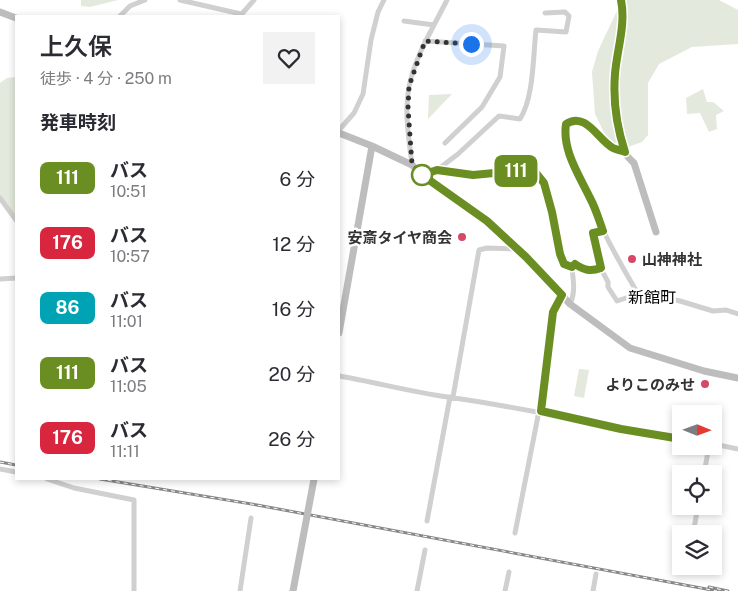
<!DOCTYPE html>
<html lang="ja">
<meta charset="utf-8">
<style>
:root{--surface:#fff;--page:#f2f2f3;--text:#2b2b33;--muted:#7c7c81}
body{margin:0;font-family:"Public Sans","Noto Sans JP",sans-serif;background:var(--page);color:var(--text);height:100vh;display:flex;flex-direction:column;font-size:19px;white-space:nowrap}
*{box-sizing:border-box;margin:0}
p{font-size:16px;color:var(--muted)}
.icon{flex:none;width:28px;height:28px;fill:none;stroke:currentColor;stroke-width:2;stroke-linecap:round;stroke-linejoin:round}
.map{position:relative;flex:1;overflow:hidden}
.side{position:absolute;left:15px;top:15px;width:325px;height:465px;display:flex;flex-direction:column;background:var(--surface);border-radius:0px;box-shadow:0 2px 8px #0003}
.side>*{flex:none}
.badge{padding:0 10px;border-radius:8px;font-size:18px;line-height:32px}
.needle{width:32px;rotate:91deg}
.fabs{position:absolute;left:672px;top:405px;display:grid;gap:10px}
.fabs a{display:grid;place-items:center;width:50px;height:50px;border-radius:0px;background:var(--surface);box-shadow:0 2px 8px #0003;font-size:25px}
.you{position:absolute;width:25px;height:25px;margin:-12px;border:4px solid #fff;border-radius:50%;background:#1a73e8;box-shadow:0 0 0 8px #1a73e833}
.map>.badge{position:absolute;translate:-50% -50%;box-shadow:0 0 0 2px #fff}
h2{padding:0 25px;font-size:19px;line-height:45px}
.round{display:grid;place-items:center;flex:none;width:52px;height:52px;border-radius:0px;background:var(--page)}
.headline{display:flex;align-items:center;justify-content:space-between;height:85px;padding:0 25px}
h1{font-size:24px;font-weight:600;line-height:38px}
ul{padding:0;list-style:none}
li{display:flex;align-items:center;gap:15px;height:65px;padding:0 25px}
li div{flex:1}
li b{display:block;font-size:19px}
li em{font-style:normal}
li .badge{min-width:55px;font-weight:700;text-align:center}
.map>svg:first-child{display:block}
.green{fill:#e4e9dd}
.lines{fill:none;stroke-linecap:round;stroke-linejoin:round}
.street{stroke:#d0d0d0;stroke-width:5}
.secondary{stroke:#bdbdbd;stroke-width:7}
.rail-casing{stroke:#888;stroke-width:3}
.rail{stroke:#fff;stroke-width:1;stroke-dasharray:4;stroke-linecap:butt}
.secondary-bridge{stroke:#bdbdbd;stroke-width:7}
.line-casing{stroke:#fff;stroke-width:11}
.line{stroke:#6b8e23;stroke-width:8}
.walk{stroke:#333;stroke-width:5;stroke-dasharray:0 9}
.stop-dot{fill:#fff;stroke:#6b8e23;stroke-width:2.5}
.poi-dot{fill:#d64966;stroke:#fff;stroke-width:2}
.labels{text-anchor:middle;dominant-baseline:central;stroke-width:5;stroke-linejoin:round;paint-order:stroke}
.poi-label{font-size:15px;font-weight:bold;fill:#333;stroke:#fff;text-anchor:end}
.neighbourhood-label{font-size:16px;fill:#000;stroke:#fff}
</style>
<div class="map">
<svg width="738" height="591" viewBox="0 0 738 591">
<rect width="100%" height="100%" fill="#fff"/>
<path class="green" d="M81,0H118L90,7L81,6Z
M622,0H719L738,10V44L692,47L659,64L648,83V135L642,142L628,147H611L595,114L592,72L598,51Z
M16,77V217L0,197V83L7,78Z
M703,89L707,102H713L724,111L716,115L717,129L709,132L700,113L687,114L686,98Z
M452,94L428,119L429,95Z
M579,369L589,370L584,398L574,396Z"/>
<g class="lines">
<path class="street" d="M180,0L241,14
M120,16L130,6L145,0
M240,16L254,0
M404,21L434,25C424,44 413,65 409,87C404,112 409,139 412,165
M434,25L447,0
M425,41L504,46L500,77L482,107L445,143
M339,130L354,113L363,94L371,40L378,12L384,0
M437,170L473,175L525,170L536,173L544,183L552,212L560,254L564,264L572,267L575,264C584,270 590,272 601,269L593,233L603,231
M422,175L437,170L458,154L499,116L520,119C534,97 533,56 536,30L566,32L569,16L565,12L545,13
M0,198L16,220
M601,269L608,282V287L617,301L638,294C626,273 614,253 604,232C599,222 596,210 591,200C581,176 562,151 567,124C586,111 598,140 613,148C617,150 621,150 625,152
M0,279L16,278
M662,300V297L680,301L713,311L726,310L738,314
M570,304C576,292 573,280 572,267
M339,376C375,382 411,392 448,397C526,408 603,426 681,439
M453,397L479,250L487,248L516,249
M541,411L553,312L562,295
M714,444L738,449
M0,469L16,472
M704,474L709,446
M47,479L74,488L134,500V591
M427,521L450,397
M515,533L539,411
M693,534L698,506
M687,569V566
M240,591L251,518
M417,591L425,550
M505,591L509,572
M593,591L596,574"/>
<path class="secondary" d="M621,0C627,24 617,49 615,73C613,92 618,138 626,154C628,158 631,160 634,163L656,232
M0,12L16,18
M339,133L372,146L412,165L422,175L487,221L526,257L570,304L630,348L704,371L738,378
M339,333L372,146"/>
<defs>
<path id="rail" d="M0,462L16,465
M100,479L257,505L717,591
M709,587L728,591"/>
</defs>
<use href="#rail" class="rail-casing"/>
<use href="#rail" class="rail"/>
<path class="secondary-bridge" d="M293,591L314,479"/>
</g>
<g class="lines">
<defs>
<path id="line" d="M621,0C626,25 617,49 615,74C613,99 617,128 625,152C621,150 617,150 613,148C598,140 586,111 566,124C562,150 579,175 590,198C596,209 599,220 603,231L593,233L601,268C590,272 584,270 575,264L572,267L564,264L560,254L552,212L544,183L536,173L525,170L473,175L437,170L422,175L487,221L526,257L562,295L553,312L541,411L621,429L681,439"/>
</defs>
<use href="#line" class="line-casing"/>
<use href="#line" class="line"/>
<path class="walk" d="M422,175L412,164L408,108L409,86L425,41L471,44"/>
</g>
<circle class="stop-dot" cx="422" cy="175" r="10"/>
<g class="poi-dot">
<circle cx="462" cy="237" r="5"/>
<circle cx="632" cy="259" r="5"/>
<circle cx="705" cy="384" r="5"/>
</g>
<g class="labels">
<g class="poi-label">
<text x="452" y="237">安斎タイヤ商会</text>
<text x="642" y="259" text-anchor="start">山神神社</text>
<text x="695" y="384">よりこのみせ</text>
</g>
<g class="neighbourhood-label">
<text x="652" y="297">新館町</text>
</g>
</g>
</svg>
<div class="fabs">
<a><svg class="needle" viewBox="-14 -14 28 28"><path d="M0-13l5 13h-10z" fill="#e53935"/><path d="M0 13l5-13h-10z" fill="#7c7c81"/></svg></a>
<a><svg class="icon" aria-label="locate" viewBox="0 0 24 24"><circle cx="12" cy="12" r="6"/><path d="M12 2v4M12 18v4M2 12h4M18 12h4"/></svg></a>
<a><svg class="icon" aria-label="layers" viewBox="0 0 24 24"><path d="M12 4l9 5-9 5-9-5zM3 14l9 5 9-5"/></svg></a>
</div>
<div class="you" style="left:471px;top:44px"></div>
<b class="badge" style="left:516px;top:171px;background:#6b8e23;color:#fff">111</b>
<section class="side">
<div class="headline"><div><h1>上久保</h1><p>徒歩 · 4 分 · 250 m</p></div><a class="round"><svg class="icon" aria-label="heart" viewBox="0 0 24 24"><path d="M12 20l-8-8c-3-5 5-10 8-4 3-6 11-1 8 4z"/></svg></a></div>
<h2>発車時刻</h2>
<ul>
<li><span class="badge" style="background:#6b8e23;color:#fff">111</span><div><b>バス</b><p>10:51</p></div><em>6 分</em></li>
<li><span class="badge" style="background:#d7263d;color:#fff">176</span><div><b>バス</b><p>10:57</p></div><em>12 分</em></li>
<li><span class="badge" style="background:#00a3b4;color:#fff">86</span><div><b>バス</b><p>11:01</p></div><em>16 分</em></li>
<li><span class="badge" style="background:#6b8e23;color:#fff">111</span><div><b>バス</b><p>11:05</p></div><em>20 分</em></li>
<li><span class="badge" style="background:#d7263d;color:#fff">176</span><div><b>バス</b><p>11:11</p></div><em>26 分</em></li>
</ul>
</section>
</div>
